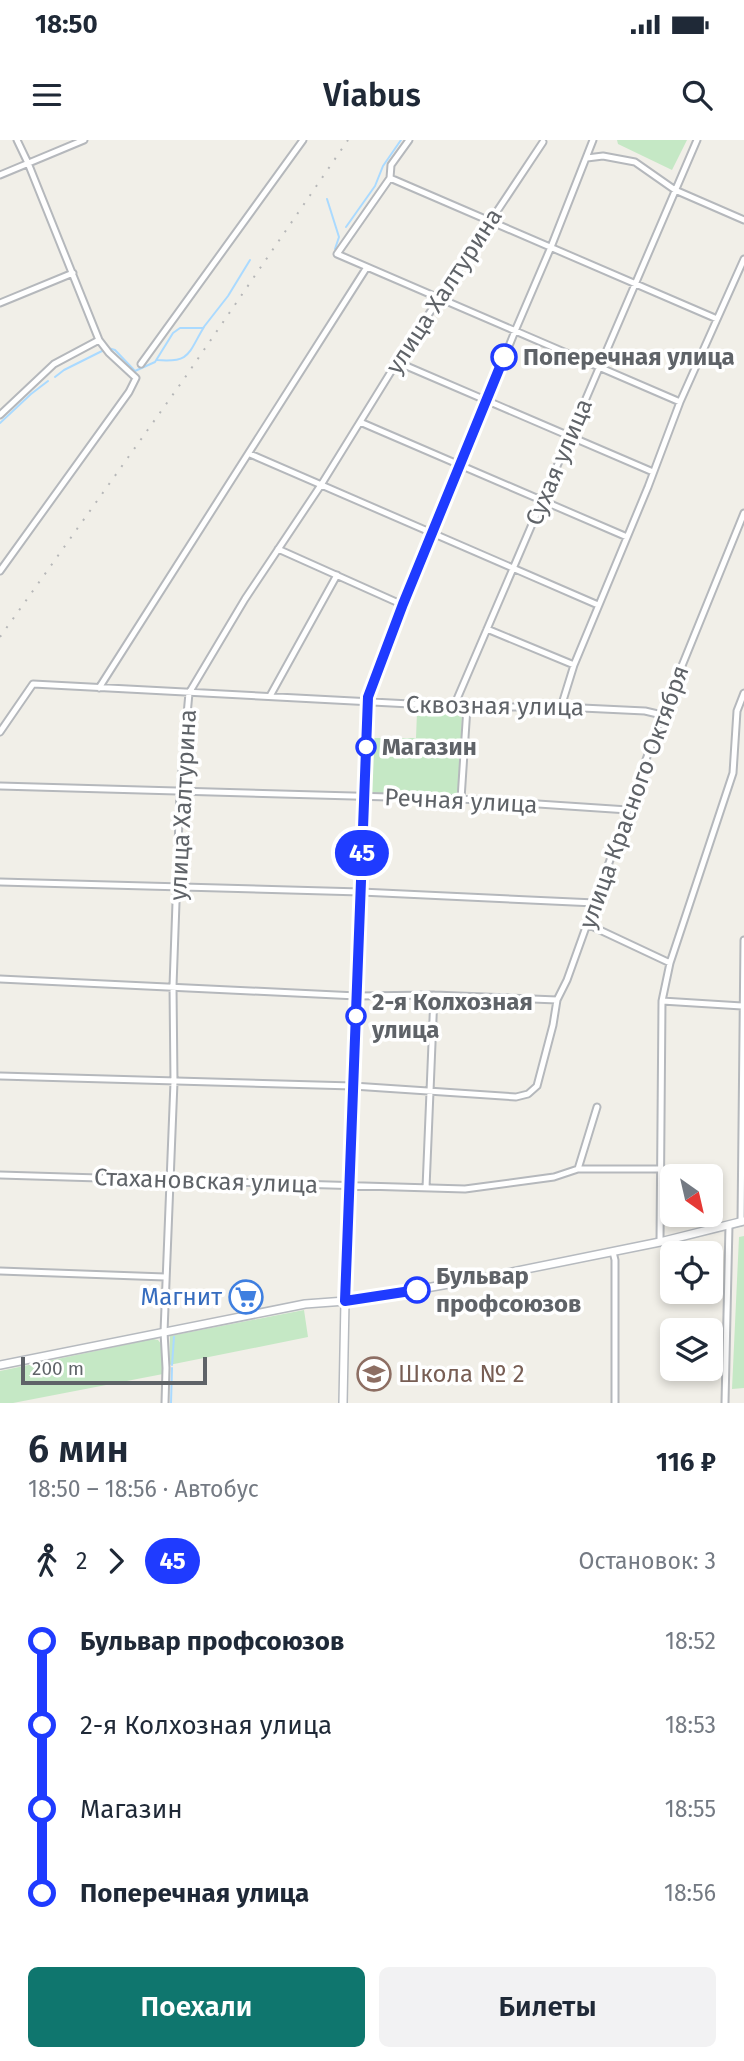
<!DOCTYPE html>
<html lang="ru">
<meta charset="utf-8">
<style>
:root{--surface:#fff;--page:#f2f2f3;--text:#1f2937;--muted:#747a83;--accent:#0f766e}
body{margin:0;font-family:"Fira Sans",sans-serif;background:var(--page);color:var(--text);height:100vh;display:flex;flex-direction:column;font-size:26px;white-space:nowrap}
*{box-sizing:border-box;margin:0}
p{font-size:23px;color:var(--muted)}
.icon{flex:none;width:38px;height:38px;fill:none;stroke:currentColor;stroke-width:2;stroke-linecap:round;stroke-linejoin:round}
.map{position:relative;height:1263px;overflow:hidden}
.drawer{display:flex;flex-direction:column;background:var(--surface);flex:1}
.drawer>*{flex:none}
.badge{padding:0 14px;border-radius:23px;font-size:24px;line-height:46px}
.needle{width:46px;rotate:146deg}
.controls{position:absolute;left:660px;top:1024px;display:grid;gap:14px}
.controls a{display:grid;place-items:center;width:63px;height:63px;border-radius:10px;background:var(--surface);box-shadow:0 4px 10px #0003;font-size:35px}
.scale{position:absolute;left:21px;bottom:18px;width:186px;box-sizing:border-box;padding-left:7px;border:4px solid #5f6368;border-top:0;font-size:19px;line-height:24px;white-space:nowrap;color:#5f6368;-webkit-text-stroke:5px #fff;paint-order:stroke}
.map>.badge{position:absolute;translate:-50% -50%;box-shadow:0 0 0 4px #fff}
.legs{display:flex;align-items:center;gap:10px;height:77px;padding:0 28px;font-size:23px}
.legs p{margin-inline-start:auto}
.summary{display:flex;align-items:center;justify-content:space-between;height:119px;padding:0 28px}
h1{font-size:38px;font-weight:600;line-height:52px}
.cta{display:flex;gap:14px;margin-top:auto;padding:14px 28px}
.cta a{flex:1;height:80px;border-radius:10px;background:var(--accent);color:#fff;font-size:28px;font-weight:600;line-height:80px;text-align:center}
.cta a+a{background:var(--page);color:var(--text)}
ul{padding:0 28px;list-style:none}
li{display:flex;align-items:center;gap:24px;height:84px;font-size:26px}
li i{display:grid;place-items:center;width:10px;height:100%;margin:0 9px;background:currentColor}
li i::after{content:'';width:18px;height:18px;margin:-9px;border:5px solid;border-radius:50%;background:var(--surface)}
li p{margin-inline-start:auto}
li:first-child i{background:linear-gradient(#0000 50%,currentColor 0)}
li:last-child i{background:linear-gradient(currentColor 50%,#0000 0)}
.status{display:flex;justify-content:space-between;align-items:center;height:49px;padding:0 35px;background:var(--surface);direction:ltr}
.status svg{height:19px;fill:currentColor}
header{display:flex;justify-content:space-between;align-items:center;height:91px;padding:0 28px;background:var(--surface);font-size:32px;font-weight:600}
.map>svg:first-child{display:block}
.green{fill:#c5e8c5}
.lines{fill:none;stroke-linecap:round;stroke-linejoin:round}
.stream{stroke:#aadaff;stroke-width:2}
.minor-casing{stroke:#b5b8bc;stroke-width:9}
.secondary-casing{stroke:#b6babf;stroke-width:10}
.minor{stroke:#fff;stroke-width:5}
.secondary{stroke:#fff;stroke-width:7}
.rail{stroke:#b6b7b8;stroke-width:2;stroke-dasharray:2 9;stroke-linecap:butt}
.line-1-casing{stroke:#fff;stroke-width:16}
.line-1{stroke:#1f3bff;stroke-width:10}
.stop-1-dot{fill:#fff;stroke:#1f3bff;stroke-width:3.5}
.labels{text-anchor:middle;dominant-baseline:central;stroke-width:7;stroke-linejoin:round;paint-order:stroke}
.street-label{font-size:24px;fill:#5f6368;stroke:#fff}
.stop-label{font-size:24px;font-weight:bold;fill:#5f6368;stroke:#fff;text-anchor:start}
.shop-label{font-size:24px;fill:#366cbe;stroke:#fff;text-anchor:end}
.education-label{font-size:24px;fill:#785e54;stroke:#fff;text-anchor:start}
</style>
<div class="status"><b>18:50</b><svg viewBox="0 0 49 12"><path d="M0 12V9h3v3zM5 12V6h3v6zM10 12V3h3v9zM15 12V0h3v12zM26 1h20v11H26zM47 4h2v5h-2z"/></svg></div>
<header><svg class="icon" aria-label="menu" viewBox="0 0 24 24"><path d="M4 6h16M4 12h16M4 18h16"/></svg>Viabus<svg class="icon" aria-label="search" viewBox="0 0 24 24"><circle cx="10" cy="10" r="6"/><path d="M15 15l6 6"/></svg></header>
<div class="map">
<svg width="744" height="1263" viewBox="0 0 744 1263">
<rect width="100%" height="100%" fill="#f1efe8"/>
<path class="green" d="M617,0H687L672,30L618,4Z
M417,572H462L459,657L368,655L369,598H416Z
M744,1096V1248L732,1249L739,1097Z
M304,1170L308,1197L169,1225L170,1196Z
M153,1199L158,1200L162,1205L163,1234L13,1263H0V1231Z"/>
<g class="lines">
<path class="stream" d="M327,59L339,97L335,109
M346,87L375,46L383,26L401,0
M157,220C191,223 188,213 204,187
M55,237L64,230L108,208L115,210L135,231L155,222L173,193L180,188H203L228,156L250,120
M0,283L31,254L48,241
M172,1225L174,1197
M171,1263L172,1228"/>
<defs>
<path id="minor" d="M409,0L391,25L390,38L337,114L680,262
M587,18L603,16L635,22L675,50L744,80
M0,35L84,0
M390,38L717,179
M0,163L73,133
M397,222L653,332
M141,224L303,0
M0,275L54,224L99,200
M360,282L627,397
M250,314L598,465
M278,409L403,465
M0,431L129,252L136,238L109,213L99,200L28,23L17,0
M487,489L574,525
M99,548L367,127
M270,556L337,435
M454,566L697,0
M561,567L574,525L648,347L680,262L744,119
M0,592L33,544L467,567H561L645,571L662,575
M0,646L461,659L628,670
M461,659L467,567
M0,742L361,752L595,763
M587,784L670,823
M0,839L357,856L434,855L557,860
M662,861L742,866
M0,936L353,946L516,957L528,954L537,946L553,885L557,860L567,840L662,575L744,373
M578,1029L597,967
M0,1035L465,1049L554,1037L578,1029H662
M426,1048L434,855
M741,1082L744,800
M660,1102L662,861L670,823L733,633L737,571L744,553
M613,1112L615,1120V1263
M0,1131L165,1137
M345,1161L368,557L403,465L461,326L515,191L551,107L593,0
M165,1263L166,1228L164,1192L174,942L173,846L180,651L189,553L245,459L321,345L397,222L543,2
M725,1263L729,1085"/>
<path id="secondary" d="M0,1225L305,1164L359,1160L482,1138L660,1102L744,1081
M343,1263L345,1161"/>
</defs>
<use href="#minor" class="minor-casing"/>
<use href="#secondary" class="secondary-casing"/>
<use href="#minor" class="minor"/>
<use href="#secondary" class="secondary"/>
<path class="rail" d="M0,497L184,239L348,0"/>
</g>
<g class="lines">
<defs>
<path id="line-1" d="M417,1150L345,1161L368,557L403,464L504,217"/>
</defs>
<use href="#line-1" class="line-1-casing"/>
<use href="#line-1" class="line-1"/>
</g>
<defs>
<symbol id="supermarket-ring" viewBox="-11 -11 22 22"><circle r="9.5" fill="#fff" stroke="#3f7fe0" stroke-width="1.5"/><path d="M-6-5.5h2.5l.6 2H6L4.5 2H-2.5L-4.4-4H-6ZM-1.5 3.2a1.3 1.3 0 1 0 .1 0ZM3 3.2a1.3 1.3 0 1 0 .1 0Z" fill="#3f7fe0"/></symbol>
<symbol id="school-ring" viewBox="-11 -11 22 22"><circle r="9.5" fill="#fff" stroke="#8d6e63" stroke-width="1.5"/><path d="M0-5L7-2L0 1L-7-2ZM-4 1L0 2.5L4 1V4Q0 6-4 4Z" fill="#8d6e63"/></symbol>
</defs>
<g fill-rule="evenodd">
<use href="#supermarket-ring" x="227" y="1138" width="38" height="38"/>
<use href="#school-ring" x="355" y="1215" width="38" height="38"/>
</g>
<g class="stop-1-dot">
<circle cx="504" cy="217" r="12"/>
<circle cx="366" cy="607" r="9"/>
<circle cx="356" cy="876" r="9"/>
<circle cx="417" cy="1150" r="12"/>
</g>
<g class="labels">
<g class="street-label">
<text transform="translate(444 151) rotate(-57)">улица Халтурина</text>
<text transform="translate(559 322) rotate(-67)">Сухая улица</text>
<text transform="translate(495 566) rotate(1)">Сквозная улица</text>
<text transform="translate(634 657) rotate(-70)">улица Красного Октября</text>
<text transform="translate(461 661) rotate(3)">Речная улица</text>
<text transform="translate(183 665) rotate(-87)">улица Халтурина</text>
<text transform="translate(206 1041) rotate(2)">Стахановская улица</text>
</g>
<g class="stop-label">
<text x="523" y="217">Поперечная улица</text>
<text x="382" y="607">Магазин</text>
<text x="372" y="862">2-я Колхозная<tspan x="372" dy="28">улица</tspan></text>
<text x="436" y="1136">Бульвар<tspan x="436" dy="28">профсоюзов</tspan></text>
</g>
<g class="shop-label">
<text x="222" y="1157">Магнит</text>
</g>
<g class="education-label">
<text x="398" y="1234">Школа № 2</text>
</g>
</g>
</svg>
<div class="controls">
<a><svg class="needle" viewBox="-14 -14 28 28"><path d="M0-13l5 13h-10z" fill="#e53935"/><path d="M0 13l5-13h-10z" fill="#747a83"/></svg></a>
<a><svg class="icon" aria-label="locate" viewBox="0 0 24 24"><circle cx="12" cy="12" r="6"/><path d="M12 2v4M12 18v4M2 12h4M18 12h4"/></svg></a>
<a><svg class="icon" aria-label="layers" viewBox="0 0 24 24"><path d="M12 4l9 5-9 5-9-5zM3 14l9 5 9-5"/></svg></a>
</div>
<div class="scale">200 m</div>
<b class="badge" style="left:362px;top:713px;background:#1f3bff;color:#fff">45</b>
</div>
<section class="drawer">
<div class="summary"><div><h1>6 мин</h1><p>18:50 – 18:56 · Автобус</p></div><b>116 ₽</b></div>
<div class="legs"><svg class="icon" aria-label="walk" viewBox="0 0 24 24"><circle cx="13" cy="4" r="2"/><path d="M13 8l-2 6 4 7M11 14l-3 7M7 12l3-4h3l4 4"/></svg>2<svg class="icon" aria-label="forward" viewBox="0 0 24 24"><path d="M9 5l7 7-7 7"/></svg><b class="badge" style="background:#1f3bff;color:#fff">45</b><p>Остановок: 3</p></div>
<ul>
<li><i style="color:#1f3bff"></i><b>Бульвар профсоюзов</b><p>18:52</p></li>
<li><i style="color:#1f3bff"></i><span>2-я Колхозная улица</span><p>18:53</p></li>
<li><i style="color:#1f3bff"></i><span>Магазин</span><p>18:55</p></li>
<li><i style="color:#1f3bff"></i><b>Поперечная улица</b><p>18:56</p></li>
</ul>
<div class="cta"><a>Поехали</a><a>Билеты</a></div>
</section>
